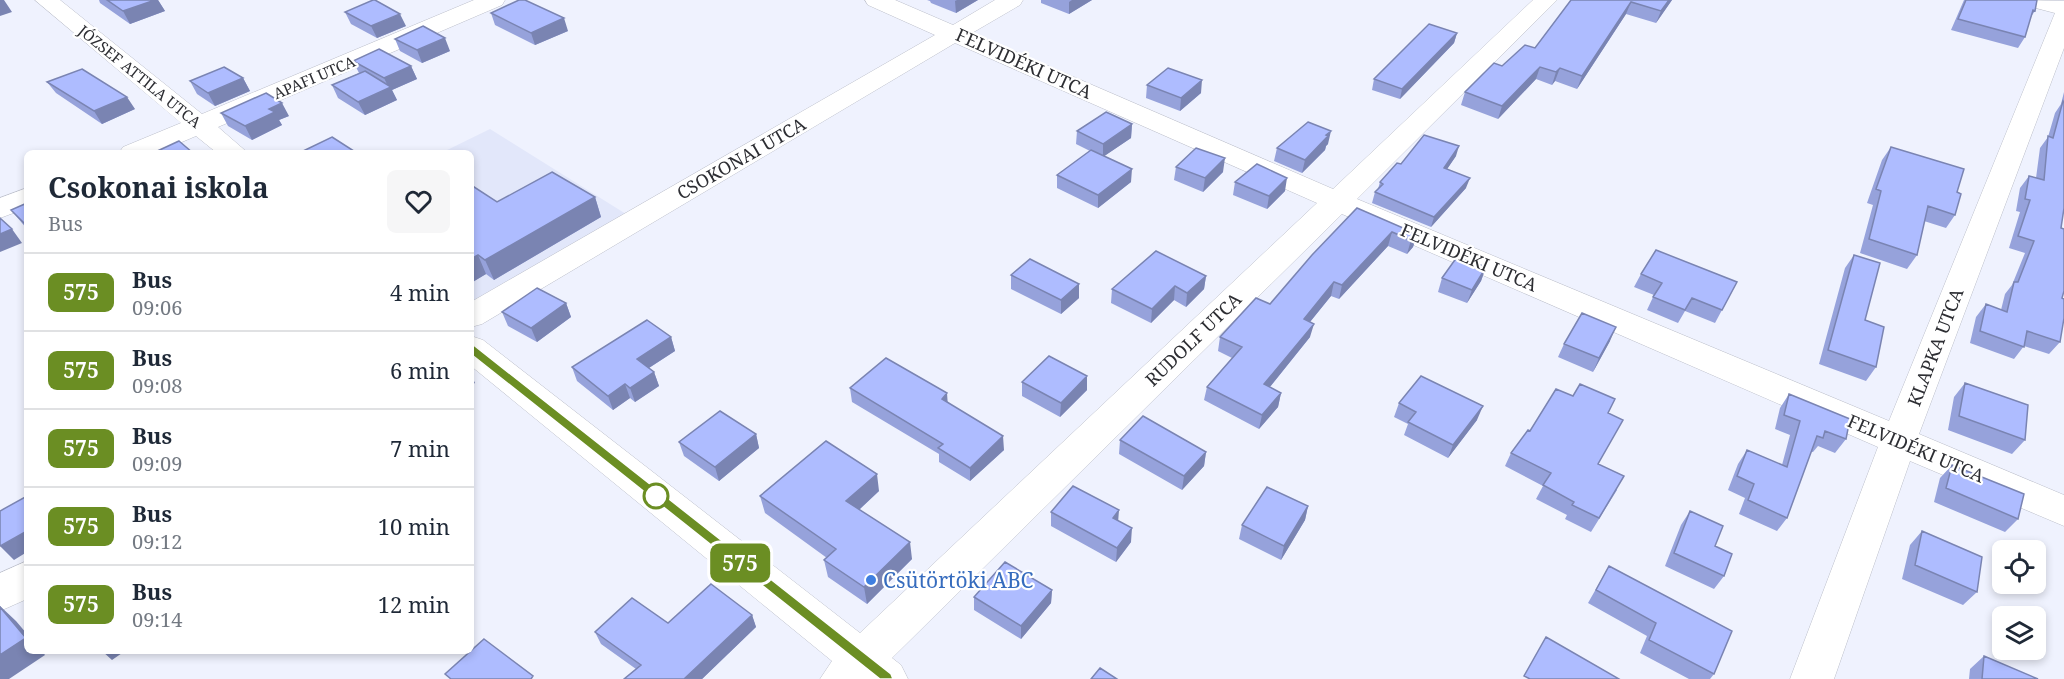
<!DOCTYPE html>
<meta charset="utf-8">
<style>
:root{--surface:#fff;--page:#f6f6f7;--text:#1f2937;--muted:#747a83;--line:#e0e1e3}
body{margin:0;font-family:"Noto Serif",serif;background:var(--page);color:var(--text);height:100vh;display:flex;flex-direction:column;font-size:22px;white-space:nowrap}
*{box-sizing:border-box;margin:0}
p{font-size:20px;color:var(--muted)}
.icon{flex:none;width:33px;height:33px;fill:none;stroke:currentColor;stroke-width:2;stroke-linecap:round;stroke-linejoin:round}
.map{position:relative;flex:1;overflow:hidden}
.details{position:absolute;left:24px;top:150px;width:450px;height:504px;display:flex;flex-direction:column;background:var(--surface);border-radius:9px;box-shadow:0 3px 9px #0003}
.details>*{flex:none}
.badge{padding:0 12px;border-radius:9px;font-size:21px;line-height:39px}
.tools{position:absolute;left:1992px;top:540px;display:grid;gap:12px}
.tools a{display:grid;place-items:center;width:54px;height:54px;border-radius:9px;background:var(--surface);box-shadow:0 3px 9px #0003;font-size:30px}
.map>.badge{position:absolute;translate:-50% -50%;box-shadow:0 0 0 3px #fff}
.round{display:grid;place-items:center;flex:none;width:63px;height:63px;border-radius:9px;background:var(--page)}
.summary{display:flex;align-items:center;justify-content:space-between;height:102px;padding:0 24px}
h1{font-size:28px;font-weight:700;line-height:45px}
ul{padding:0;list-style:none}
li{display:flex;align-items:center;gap:18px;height:78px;padding:0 24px;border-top:2px solid var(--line)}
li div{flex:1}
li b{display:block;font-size:22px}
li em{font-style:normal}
li .badge{min-width:66px;font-weight:700;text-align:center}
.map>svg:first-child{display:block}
.built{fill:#e2e7fa}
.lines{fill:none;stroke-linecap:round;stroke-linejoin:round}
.minor-casing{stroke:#bcbfca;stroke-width:1}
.minor{fill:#fff;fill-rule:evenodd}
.wall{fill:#96a2db}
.shaded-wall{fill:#7a84b2}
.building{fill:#aebcff;stroke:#7a84b2;stroke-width:1.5}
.line{fill:#6b8e23;stroke:#fff;stroke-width:1.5}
.stop-dot{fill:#fff;stroke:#6b8e23;stroke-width:3}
.shop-dot{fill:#3f7fe0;stroke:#fff;stroke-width:2}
.labels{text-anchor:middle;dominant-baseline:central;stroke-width:4.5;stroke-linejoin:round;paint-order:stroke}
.far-street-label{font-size:15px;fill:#2d2e33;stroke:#fff}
.street-label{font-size:18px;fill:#2d2e33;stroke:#fff}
.near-shop-label{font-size:21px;fill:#366cbe;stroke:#fff;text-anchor:start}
</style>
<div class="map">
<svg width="2064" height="679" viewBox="0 0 2064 679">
<rect width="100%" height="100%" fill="#eff2fe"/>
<path class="built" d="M490,129L626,214L471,305V153H441Z"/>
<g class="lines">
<defs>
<path id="minor" d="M35,0H60L202,114L474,0H505L502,5L218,127L248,153H217L196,136L156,153H119L123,147L181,123Z
M865,0H895L953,25L995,0H1023L1020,5L972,33L1333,189L1533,0H1557L1357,199L1889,421L2055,13L2024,5L2021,0L2064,1V48L1919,434L2064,495V526L1910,461L1834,679H1790L1878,447L1342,214L892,658L901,665L908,679H820L832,661L471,366V336L483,340L860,633L1317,203L955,43L482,324L471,327V302L935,35L868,5Z
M27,188V208L0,218V198Z
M27,561V599L0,611V573Z"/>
</defs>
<use href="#minor" class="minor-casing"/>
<use href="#minor" class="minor"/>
</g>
<path class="wall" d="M99,0H158L165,11L130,24L100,3Z
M927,0H978L956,13L931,3L930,1Z
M1041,0H1092L1069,14L1041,3Z
M1571,0H1672L1656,23L1626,14L1577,89L1555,81L1552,85L1536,79L1498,119L1461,105L1465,92L1502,66L1535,48Z
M1964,0H2037L2035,11L2030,18L2025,37L2018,48L1951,30Z
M345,12L406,26L377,38L351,24Z
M491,13L568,31L535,45L495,25Z
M1457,33L1454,43L1400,99L1372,90L1374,79Z
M395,39L450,51L422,63L400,51Z
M353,61L411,66L417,79L392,90L397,100L365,115L338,98L332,85L359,73Z
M243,78L250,91L215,106L197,94L190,81Z
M47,82L135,109L102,124L56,93Z
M1147,85L1201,93L1180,111L1146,98Z
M2064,92V208L2061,228L2062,298L2060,342L2049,354L2024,346L2014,359L1970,343L1976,317L1986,304L2001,310L2005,294L2012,285L2025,253L2009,248L2020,212L2016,211L2020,188L2029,176L2036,178L2040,148L2048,137L2055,113L2061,104Z
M221,113L289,116L279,120L282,125L252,140L228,126Z
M1132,124L1131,138L1104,156L1131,182L1098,208L1057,188V175L1090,151L1076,144L1077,131Z
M1328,144L1326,146L1325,150L1302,173L1274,161L1277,148Z
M1891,147L1957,192L1955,215L1946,228L1924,221L1917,255L1907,269L1860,253L1873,205L1867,203L1882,160Z
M1456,156L1447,169L1466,188L1431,227L1372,203L1375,192L1378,189L1380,182L1401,164Z
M1176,167L1223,172L1203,192L1174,180Z
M1235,182L1285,191L1267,209L1233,195Z
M471,185L497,202L595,197L601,217L494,280L486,274L471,283Z
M27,203V229L11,210Z
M1357,208L1417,234L1413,247L1407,254L1388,246L1339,299L1331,296L1310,322V337L1270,387L1281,393L1278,407L1259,429L1204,400L1207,387L1232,358L1218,351L1220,337L1270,304Z
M1854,255L1865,320L1876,367L1866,381L1819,364L1845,268Z
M1486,267L1481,281L1467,303L1438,292L1442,278Z
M1641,274L1737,282L1715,323L1685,311L1678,323L1647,310L1654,295L1634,287Z
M1011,275L1079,284V298L1061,314L1011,289Z
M1206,276L1204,289L1186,307L1174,300L1151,323L1111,303L1112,289Z
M566,303L571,317L537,342L508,326L502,312Z
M671,337L675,351L649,368L654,372L659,386L635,402L630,398L613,410L577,381L572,367Z
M1610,341L1593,372L1558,357L1564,344Z
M1022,382L1087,390L1060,417L1022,396Z
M1965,383L2025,440L2012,454L1948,430L1954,397Z
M850,388L948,402L1004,450L970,481L939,462V454L852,402Z
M1789,394L1846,439L1835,453L1818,446L1813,452H1811L1787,518L1777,531L1739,514L1745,498L1728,490L1738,464L1747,450L1782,465L1790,435L1775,429L1780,408Z
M1573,396L1623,420L1598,464L1617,490L1591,532L1565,519L1567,515L1536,499L1543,486L1505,466L1511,453L1530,431Z
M1399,403L1477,420L1448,458L1404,435L1408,424L1394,417Z
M756,434L759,448L719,481L684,456L679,442Z
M1120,440L1206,452L1204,466L1182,490L1119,454Z
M1952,465L2018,519L2005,532L1934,502L1940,478Z
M879,491L859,510L912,559L867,604L828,577L824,560L827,558L765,513L760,496Z
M1308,506L1305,520L1281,560L1239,539L1242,525Z
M1690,511L1715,546L1724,576L1714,589L1665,566L1681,525Z
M1051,512L1118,521L1131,542L1116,562L1051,526Z
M1922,531L1977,592L1963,605L1902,579L1910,545Z
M1609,566L1714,674L1710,679H1689L1640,653L1647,636L1588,603Z
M1052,590L1051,603L1021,639L974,610V597Z
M752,615L756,627L702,679H624L636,669L601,644L595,632L668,623Z
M1984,656L2038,679H1969L1970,669Z"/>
<path class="shaded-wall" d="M0,0H4L12,12L0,16Z
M155,0H158L165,11L130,24L123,11Z
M957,0H978L956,13L955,1Z
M1072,0H1092L1069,14V2Z
M1669,0H1672L1656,23L1661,11Z
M1631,2L1626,14L1577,89L1582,76Z
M400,14L406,26L377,38L371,26Z
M564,18L568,31L535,45L531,33Z
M1457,33L1454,43L1400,99L1402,89Z
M445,38L450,51L422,63L417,50Z
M411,66L417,79L392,90L397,100L365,115L358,102L389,88L384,78Z
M1540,67L1536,79L1498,119L1502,106Z
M1560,68L1555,81L1552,85L1556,72Z
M243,78L250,91L215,106L208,93Z
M1202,80L1201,93L1180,111L1181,98Z
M127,97L135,109L102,124L94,111Z
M282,103L289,116L279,120L282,125L252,140L245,126L269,109Z
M1132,124L1131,138L1103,157V144Z
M1331,131L1328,144L1326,146L1325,150L1302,173L1305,160L1326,135Z
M1459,146L1456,156L1441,178L1444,168Z
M1225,158L1223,172L1203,192L1205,178Z
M1132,169L1131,182L1098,208V195Z
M1287,178L1285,191L1267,209L1269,196Z
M1470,178L1466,188L1431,227L1434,217Z
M595,197L601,217L494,280L485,260Z
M12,229L22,243L0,252V234Z
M1392,232L1388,246L1339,299L1342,285Z
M1417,234L1413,247L1407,254L1411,240Z
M478,255L486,274L471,283V259Z
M1486,267L1481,281L1467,303L1472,290Z
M1206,276L1204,289L1186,307L1187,293Z
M1334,282L1331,296L1301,333L1304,319Z
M1079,284V298L1061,314V300Z
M1175,286L1174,300L1151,323L1152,309Z
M566,303L571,317L537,342L531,328Z
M1314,324L1310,337L1261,398L1264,384Z
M1616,327L1610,341L1593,372L1599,358Z
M671,337L675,351L641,373L637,359Z
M654,372L659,386L635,402L630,388Z
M471,375L475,383L471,385Z
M1087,376V390L1060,417L1061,403Z
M625,384L630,398L613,410L608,396Z
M947,393L948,407L942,399Z
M1281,393L1278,407L1259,429L1262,415Z
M1483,406L1477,420L1448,458L1453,445Z
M756,434L759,448L719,481L715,467Z
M1003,436L1004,450L970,481V468Z
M1206,452L1204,466L1182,490L1184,476Z
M877,474L879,491L849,519L846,501Z
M1308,506L1305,520L1281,560L1284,546Z
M1119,510L1118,523L1113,518Z
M1132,528L1131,542L1116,562L1117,548Z
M27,531V552L14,560L0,546Z
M910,542L912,559L867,604L864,587Z
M1052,590L1051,603L1021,639V626Z
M0,606L16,621L27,634V651H42L45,655L9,679H0Z
M752,615L756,627L702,679H684Z
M102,651H125L112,660Z"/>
<path class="building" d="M107,0H155L123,11Z
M373,0H375L400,14L371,26L345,12Z
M519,0H525L564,18L531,33L491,13Z
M1571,0H1669L1661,11L1631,2L1582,76L1560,68L1556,72L1540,67L1502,106L1465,92L1494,63L1502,66L1525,45L1535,48Z
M1966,0H2037L2035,11L2033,10L2025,37L1958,19Z
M1429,24L1457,33L1402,89L1374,79Z
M423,26L445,38L417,50L395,39Z
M379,49L411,66L384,78L353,61Z
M224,67L243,78L208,93L190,81Z
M1168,68L1202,80L1181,98L1147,85Z
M82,69L127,97L94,111L47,82Z
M365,71L391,87L358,102L332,85Z
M266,93L282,103L269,109L275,112L245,126L221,113Z
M2063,101L2064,102V208L2061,228L2064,229V291L2062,298L2064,299V318L2060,342L2027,331L2024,347L1980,331L1986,304L2007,312L2014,282H2018L2034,241L2018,236L2030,200L2025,199L2029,176L2044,180L2048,136L2053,138Z
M1106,112L1132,124L1103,144L1077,131Z
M1308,122L1331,131L1326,135L1328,136L1305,160L1277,148Z
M1424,135L1459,146L1444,168L1470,178L1434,217L1375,192L1383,184L1380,182L1397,163L1401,164Z
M332,137L357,153H299Z
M179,141L193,153H153Z
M1891,147L1964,169L1957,192L1961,194L1955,215L1928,206L1917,255L1869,239L1881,191L1876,189Z
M1196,148L1225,158L1205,178L1176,167Z
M1091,150L1132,169L1098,195L1057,175Z
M1257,164L1287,178L1269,196L1235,182Z
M552,172L595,197L485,260L478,255L471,259V185L497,202Z
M27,203V226L11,210Z
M1357,208L1417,234L1411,240L1392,232L1342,285L1334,282L1304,319L1314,324L1264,384L1281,393L1262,415L1207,387L1242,347L1220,337L1256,298L1270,304L1312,255Z
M0,218L12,229L0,234Z
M1656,250L1737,282L1722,310L1692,298L1685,310L1653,297L1662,283L1641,274Z
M1156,251L1206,276L1187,293L1175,286L1152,309L1112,289Z
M1854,255L1880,263L1865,320L1884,327L1876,367L1828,350Z
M1457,257L1486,267L1472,290L1442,278Z
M1030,259L1079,284L1061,300L1011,275Z
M537,288L566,303L531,328L502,312Z
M1582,313L1616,327L1599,358L1564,344Z
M647,320L671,337L637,359L654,372L630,388L625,384L608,396L572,367Z
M1049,356L1087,376L1061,403L1022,382Z
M886,358L947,393L942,399L1003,436L970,468L938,448L943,444L850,388Z
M1421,376L1483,406L1453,445L1408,422L1416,412L1399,403Z
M1965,383L2028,405L2025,440L1959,416Z
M1580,384L1615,399L1608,413L1623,420L1598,464L1624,476L1599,518L1572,505L1574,502L1543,485L1551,473L1511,453L1528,430L1530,431L1556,389L1573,396Z
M1789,394L1850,419L1846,439L1825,431L1823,438L1817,436L1787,518L1748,500L1754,484L1737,476L1747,450L1787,467L1800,421L1784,415Z
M720,411L756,434L715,467L679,442Z
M1143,416L1206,452L1184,476L1120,440Z
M826,441L877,474L846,501L910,542L864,587L824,560L836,549L760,496Z
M1952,465L2024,494L2018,519L1946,488Z
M1073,486L1119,510L1113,518L1132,528L1117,548L1051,512Z
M1267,487L1308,506L1284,546L1242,525Z
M27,496V531L0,546V511Z
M1690,511L1723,526L1715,546L1732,554L1724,576L1674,553Z
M1922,531L1982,557L1977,592L1915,565Z
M1005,562L1052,590L1021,626L974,597Z
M1609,566L1732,631L1714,674L1649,640L1656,623L1596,590Z
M711,584L752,615L684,679H624L641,665L595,632L632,598L668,623Z
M0,607L26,638L0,655Z
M1546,637L1619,679H1530L1524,676Z
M484,639L533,676L531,679H451L445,674Z
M1984,656L2038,679H1982Z
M1100,668L1117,679H1091Z"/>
<path class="line" d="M471,343L891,674L893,679H880L467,351V345Z"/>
<circle class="stop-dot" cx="656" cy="496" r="12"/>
<circle class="shop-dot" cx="871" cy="580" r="6"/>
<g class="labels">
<g class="far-street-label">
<text transform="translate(140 76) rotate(39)">JÓZSEF ATTILA UTCA</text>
<text transform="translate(314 77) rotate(-23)">APAFI UTCA</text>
</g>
<g class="street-label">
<text transform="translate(1024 63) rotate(24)">FELVIDÉKI UTCA</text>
<text transform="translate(741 158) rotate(-30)">CSOKONAI UTCA</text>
<text transform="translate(1469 257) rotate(23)">FELVIDÉKI UTCA</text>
<text transform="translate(1193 339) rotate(-44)">RUDOLF UTCA</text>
<text transform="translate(1935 347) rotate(-69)">KLAPKA UTCA</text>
<text transform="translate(1916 448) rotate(23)">FELVIDÉKI UTCA</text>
</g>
<g class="near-shop-label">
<text x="883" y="580">Csütörtöki ABC</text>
</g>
</g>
</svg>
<div class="tools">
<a><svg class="icon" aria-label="locate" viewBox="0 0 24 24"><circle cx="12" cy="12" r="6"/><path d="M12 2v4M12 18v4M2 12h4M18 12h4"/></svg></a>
<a><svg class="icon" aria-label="layers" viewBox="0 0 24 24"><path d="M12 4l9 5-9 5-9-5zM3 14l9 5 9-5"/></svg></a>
</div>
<b class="badge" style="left:740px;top:563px;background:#6b8e23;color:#fff">575</b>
<section class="details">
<div class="summary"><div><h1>Csokonai iskola</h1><p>Bus</p></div><a class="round"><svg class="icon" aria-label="heart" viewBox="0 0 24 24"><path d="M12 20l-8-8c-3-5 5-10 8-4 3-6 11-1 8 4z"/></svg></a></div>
<ul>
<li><span class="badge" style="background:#6b8e23;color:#fff">575</span><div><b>Bus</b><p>09:06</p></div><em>4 min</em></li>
<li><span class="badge" style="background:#6b8e23;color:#fff">575</span><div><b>Bus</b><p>09:08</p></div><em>6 min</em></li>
<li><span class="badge" style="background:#6b8e23;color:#fff">575</span><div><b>Bus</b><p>09:09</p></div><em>7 min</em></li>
<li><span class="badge" style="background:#6b8e23;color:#fff">575</span><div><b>Bus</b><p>09:12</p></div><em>10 min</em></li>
<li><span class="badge" style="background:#6b8e23;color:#fff">575</span><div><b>Bus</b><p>09:14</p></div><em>12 min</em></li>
</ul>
</section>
</div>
